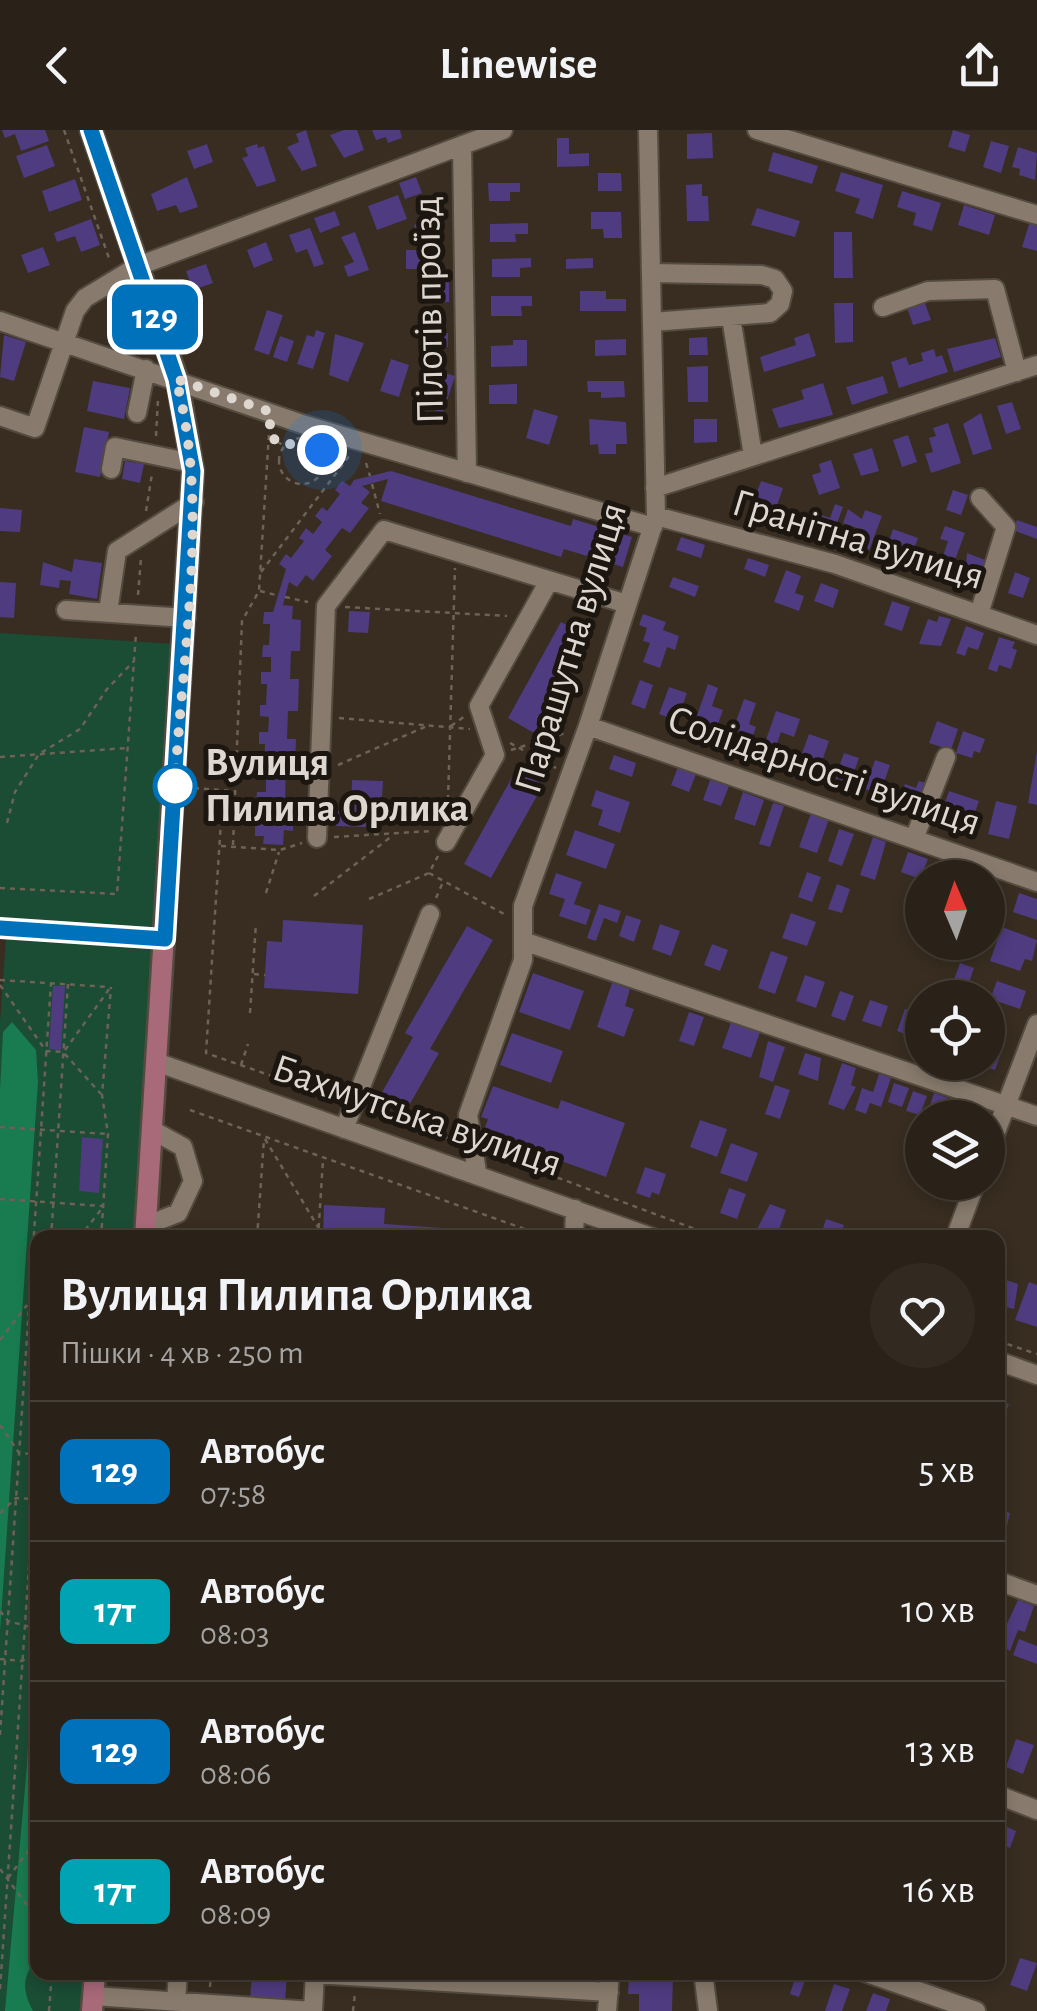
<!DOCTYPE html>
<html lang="uk">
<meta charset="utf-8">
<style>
:root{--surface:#2a2218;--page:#322a21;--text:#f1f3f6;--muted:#a5a4a2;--line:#463f37}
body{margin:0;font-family:"Alegreya Sans",sans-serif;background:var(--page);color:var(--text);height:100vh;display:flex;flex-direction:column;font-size:38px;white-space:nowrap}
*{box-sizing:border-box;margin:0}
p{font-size:32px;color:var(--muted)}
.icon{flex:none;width:55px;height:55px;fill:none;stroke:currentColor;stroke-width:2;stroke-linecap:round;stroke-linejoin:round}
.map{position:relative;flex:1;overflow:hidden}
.details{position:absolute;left:30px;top:1100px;width:975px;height:750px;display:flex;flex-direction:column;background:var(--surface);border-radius:20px;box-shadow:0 5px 15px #0003,0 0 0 2px var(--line)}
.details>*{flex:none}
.badge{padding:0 20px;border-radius:15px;font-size:35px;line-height:65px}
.needle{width:65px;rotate:358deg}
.fabs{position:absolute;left:905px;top:730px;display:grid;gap:20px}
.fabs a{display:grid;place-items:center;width:100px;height:100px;border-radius:50%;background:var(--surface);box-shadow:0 5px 15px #0003,0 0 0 2px var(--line);font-size:50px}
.you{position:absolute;width:50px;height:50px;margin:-25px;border:8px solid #fff;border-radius:50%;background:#1a73e8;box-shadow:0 0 0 15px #1a73e833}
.map>.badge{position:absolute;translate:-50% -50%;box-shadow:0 0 0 5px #fff}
.round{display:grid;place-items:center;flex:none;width:105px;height:105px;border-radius:52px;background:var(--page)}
.headline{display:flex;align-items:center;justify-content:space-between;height:170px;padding:0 30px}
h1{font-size:48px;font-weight:600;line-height:75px}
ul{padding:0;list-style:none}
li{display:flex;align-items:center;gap:30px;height:140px;padding:0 30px;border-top:2px solid var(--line)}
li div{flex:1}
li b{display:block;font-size:38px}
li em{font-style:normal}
li .badge{min-width:110px;font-weight:700;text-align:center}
header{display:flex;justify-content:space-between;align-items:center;height:130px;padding:0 30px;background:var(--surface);font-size:45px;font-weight:600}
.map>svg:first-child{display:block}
.green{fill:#1b4c34}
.forest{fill:#197b50}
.building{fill:#4f3b7f}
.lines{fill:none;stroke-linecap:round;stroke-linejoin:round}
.minor-casing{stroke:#544b40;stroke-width:22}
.major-casing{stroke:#544b40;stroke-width:25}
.path{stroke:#6c6257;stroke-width:2.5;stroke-dasharray:5 5;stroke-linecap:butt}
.minor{stroke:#887b6d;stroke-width:18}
.major{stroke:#a86979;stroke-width:20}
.line-casing{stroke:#fff;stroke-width:22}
.line{stroke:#0072bc;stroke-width:15}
.walk{stroke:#ded7cf;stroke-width:10;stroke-dasharray:0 18}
.stop-dot{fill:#fff;stroke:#0072bc;stroke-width:5}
.labels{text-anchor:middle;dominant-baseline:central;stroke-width:10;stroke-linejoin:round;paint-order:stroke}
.street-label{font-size:40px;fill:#ded7cf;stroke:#1b1610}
.stop-label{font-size:40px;font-weight:bold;fill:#ded7cf;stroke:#1b1610;text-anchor:start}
</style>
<header><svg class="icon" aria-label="back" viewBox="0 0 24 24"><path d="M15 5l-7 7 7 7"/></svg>Linewise<svg class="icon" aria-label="share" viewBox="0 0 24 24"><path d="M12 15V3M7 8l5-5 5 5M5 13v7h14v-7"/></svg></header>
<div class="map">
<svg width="1037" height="1881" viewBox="0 0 1037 1881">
<rect width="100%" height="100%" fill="#382d20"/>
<path class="green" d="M0,503L176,514L157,798L0,787Z
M6,808L155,817L136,1107L38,1108V1842L86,1843L84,1881H0V892Z"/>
<path class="forest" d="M12,892L36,920L38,952L0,1502V960L3,902Z
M37,1429V1829C22,1846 22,1860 33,1881H5L27,1635Z"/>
<path class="building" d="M2,0H45L49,11L21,21L15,4L5,8Z
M306,0L317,36L302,41L287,17L299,12L296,4Z
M344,0H357L364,20L344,28L330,5Z
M372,0H400L402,8L388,13L386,7L376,10Z
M953,0L970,5L965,22L948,17Z
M712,3L713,28L687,29V4Z
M557,8H569V24L589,23V36L557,37Z
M991,11L1009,16L1001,43L983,37Z
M207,14L213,32L194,39L187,21Z
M257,14L258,18L264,16L276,51L257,57L242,28L248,26L245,18Z
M47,15L55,36L24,48L16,26Z
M1018,17L1037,23L1035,50L1019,45L1020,39L1012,37Z
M773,22L818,36L812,54L768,41Z
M841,42L883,55L873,89L855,83L860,69L835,61Z
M598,43H621L622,61H598Z
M187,47L198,77L180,83L176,75L157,81L151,64Z
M416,47L422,63L405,69L399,53Z
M75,49L82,70L49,82L42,61Z
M488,53H520V62H510V71H489Z
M702,54V66H708L709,91H687L686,55Z
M902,61L941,73L932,101L913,95L916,83L897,77Z
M398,65L407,89L377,100L368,76Z
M964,75L995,85L989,105L958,95Z
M757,78L800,91L795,107L751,95Z
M335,81L340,95L320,103L314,88Z
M591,82H621L622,108H604L603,99H591Z
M437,86L443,102L420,111L414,95Z
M91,89L100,115L81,122L75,106L57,112L54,103Z
M528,93V104H515L516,112H490V94Z
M1029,94L1037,96V121L1022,117Z
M310,98L324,134L314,137L307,119L296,123L289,105Z
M355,102L369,140L348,147L344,136L354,132L341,107Z
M834,102H852L853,148H834Z
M266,112L273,130L254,138L247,120Z
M43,117L50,135L28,143L21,125Z
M406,120H422L423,139H406Z
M531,128V137L520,138V147H492V129Z
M593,128V138L566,139V129Z
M206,134L213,153L193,160L186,141Z
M449,151V172L425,173V152Z
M580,161H606V169H626V181H580Z
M491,166H532V176H521L522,186H491Z
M834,173H853V212L835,213Z
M925,173L931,190L913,195L907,178Z
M267,180L283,185L269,225L254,220Z
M316,200L325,203L313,239L297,234L307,205L314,207Z
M429,203H448V217L430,218Z
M809,203L816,226L764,242L760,227L796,215L794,208Z
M335,204L364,213L348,252L329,245Z
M4,205L26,212L14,251L0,247Z
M280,206L294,211L287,232L273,227Z
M707,207L708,225H689V208Z
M995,208L1001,227L954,242L947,219Z
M626,209V225L595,226V210Z
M513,210H527V236L491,237V216L513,215Z
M934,219L936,227L942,225L948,242L899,258L891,232L906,227L909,235L923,231L921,223Z
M391,229L409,235L399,267L380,261Z
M708,236V272H688L687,237Z
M428,238L455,246L443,283L416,274Z
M883,246L888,263L852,275L846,257Z
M93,251L130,258L124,289L87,281Z
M587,251H624L625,267L601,268V262H588Z
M823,253L833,285L779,298L772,279L804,269L801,260Z
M517,254V274H489V255Z
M1012,272L1021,299L1006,304L997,276Z
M534,279L558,286L549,315L526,308Z
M981,283L992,319L973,325L963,294Z
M589,289L626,292L627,314H616V324H599L598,314L590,315Z
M694,289H717V312L694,313Z
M948,293L961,333L931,343L925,324L933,322L929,308L936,306L933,298Z
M84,297L109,302L100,347L75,342Z
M908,305L917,332L902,337L893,310Z
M872,318L879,341L861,346L853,324Z
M831,330L840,358L819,365L812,345L821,342L819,334Z
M125,331L144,334L140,353L122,349Z
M391,341L571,396L573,389L632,407L623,437L564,419L561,427L381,371L388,349L362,356L370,362L361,373L369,378L350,403L342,398L325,420L332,426L313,451L306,445L297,457L289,452L283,475L293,476L292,489L301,490L300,521H291L290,549H299L298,581H288L287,609H296L295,641L286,640L285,669H294L293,701L284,700L283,715L263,714L264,706H255V694L261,695L262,673H256L257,662H266V647L257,646L258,634L264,635L265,614H259V602H268L269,587L260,586V575H266L267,554H261V542H271V527H262L263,515H269L270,494H263L264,482H273L286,439L279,434L286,424L291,428L304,411L299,408L306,398L313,404L322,392L315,386L322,377L327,381L340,364L335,360L342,351L350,356L354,350Z
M761,351L783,358L773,387L751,379Z
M953,360L968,365L961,385L946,380Z
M835,374L843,377L832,407L812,400L818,384L830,388Z
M0,378L22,380L20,402L0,401Z
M848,379L862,389L865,380L882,386L869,420L855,415L860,399L843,393Z
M1017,390L1037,397V409L1013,400Z
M945,396L965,403L955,430L943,426L948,411L940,409Z
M893,399L918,408L910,431L885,423Z
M681,407L705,415L701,428L676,420Z
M967,423L988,431L981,451L965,445Z
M748,428L769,435L765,447L744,439Z
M74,429L102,433L97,469L69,464L71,451L60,450L59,458L40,455L43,432L72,442Z
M786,440L801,446L795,463L804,466L799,481L774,472Z
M1015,442L1030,448L1023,468L1008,463Z
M673,447L699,456L695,467L669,457Z
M0,452L16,453L14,488L0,487Z
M821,453L839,460L833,478L814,471Z
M892,471L910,477L902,501L884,495Z
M349,481L370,482L368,503L348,502Z
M643,484L666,492L663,500L679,506L675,520L667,517L660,538L643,532L650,513L643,511L647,498L639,495Z
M939,486L951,489L941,516L919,514L928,489L937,492Z
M561,492L588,506L534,603L508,588Z
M966,496L984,503L978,520L968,517L965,526L956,523Z
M999,507L1015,512L1012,518L1017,520L1011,539L999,535L997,542L988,539Z
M640,550L653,555L645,579L631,574Z
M708,554L718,558L712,576L723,580L714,605L693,597Z
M669,557L687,563L677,591L659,584Z
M744,569L756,573L749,594L756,597L749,618L729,611Z
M776,581L800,589L794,607L781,602L774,622L781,624L778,633L760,627Z
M937,591L958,599L951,620L929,613Z
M963,601L985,609L980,623L974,621L972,628L956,623Z
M809,604L829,611L820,637L812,634L809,644L796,640Z
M1037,621V675L1028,673Z
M844,623L859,628L850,653L835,648Z
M614,625L636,633L632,647L609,639Z
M875,630L890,635L880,664L865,659Z
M678,637L696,644L689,662L671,655Z
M516,640L543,655L491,748L464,734Z
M352,650L383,651L381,682H366V697L336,696L337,681H351Z
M710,650L729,656L721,676L703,670Z
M919,651L930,654L921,681L898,673L905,654L916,658Z
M596,660L630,672L620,703L598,695L603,680L591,676Z
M949,661L979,671L969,699L939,689Z
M743,662L764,670L755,696L734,689Z
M996,671L1017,676L1009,709L988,704Z
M773,673L784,676L770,717L759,714Z
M811,683L829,689L817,723L799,717Z
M839,699L854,704L842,736L828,731Z
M575,700L615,714L606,739L566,725Z
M873,707L886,712L875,750L860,745Z
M908,722L928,729L920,749L901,742Z
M807,742L821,747L812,772L798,767Z
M556,743L582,752L574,774L591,780L586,795L559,786L565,769L549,764Z
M837,754L850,759L842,783L828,779Z
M1019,763L1037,769V790L1013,782Z
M599,774L621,781L617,793L604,788L596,811L587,808Z
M791,783L816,792L807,816L782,808Z
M626,785L641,790L634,812L619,806Z
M283,790L363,795L358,864L264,858L267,811L282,812Z
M660,794L680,801L671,826L652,819Z
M467,796L493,810L430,919L439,923L407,979L381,964L413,907L405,903Z
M1002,797L1037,810L1032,831L1025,829L1020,841L990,831Z
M712,814L728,820L720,841L704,835Z
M771,821L788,827L775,864L758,858Z
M960,833L974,838L964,868L949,864Z
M533,843L584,861L570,900L519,882Z
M805,845L825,852L816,878L796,871Z
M997,851L1026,861L1020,879L990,869Z
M612,853L630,859L625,876L634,879L624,907L597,897Z
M53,856H65L61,920L49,919Z
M840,861L854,866L845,891L831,886Z
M870,870L888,876L881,897L862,891Z
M905,879L918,883L910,906L897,901Z
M689,882L704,887L694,916L679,911Z
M731,892L760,902L751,928L722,918Z
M512,903L563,921L551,953L500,935Z
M988,907L1005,913L995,940L974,933L988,932Z
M768,911L785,917L773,952L759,947Z
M805,923L821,928L818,951L798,944Z
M842,933L856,938L851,955L856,957L844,980L828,974Z
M879,944L891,948L881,977L870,973L866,984L855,980L862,958L873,962Z
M894,953L909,958L902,977L888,972Z
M775,955L790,960L780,989L765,984Z
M493,956L558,979L561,970L625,993L606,1047L483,1003L488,989L481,987Z
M913,961L927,966L920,985L906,981Z
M934,963L948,968L936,986L927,984Z
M700,990L727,999L717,1027L690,1017Z
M82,1007L103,1009L99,1063L79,1061Z
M731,1013L758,1023L747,1052L720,1043Z
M645,1037L666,1044L659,1065L652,1062L650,1068L636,1063Z
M729,1058L746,1064L737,1089L720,1083Z
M770,1074L786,1080L776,1108L756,1101Z
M324,1075L385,1078L384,1094L443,1098L442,1108L323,1106Z
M826,1089L844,1095L840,1108H820Z
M1006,1150L1018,1154L1014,1179L1002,1176Z
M1029,1152L1037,1155V1197L1015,1190Z
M998,1252L1006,1255L1000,1271L1009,1274L1003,1291L998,1289Z
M998,1379L1010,1383L1002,1418L998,1417Z
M1018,1470L1034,1476L1025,1502L1018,1500L1010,1521L998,1513Z
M1019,1509L1037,1516V1534L1013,1525Z
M1016,1609L1034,1615L1023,1644L1006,1637Z
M998,1693L1016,1701L1010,1718L998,1714Z
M1020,1828L1037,1833L1027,1861L1010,1855Z
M252,1842H287L285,1873L250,1870Z
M788,1842H808L799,1867L790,1864L794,1851L786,1848Z
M629,1846L673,1847L672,1881H639V1864H628Z
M834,1854L850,1859L842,1881H825Z
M873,1863L890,1869L886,1881H866Z"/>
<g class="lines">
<defs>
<path id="minor" d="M757,0L1037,85
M462,15L467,343
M651,143L762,145L775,149L783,161L780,174L770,183L652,192
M883,177L928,161L995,159L1017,242
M731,187L753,326
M0,191L305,295L653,397
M137,283L146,239
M0,286L35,298L75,181L85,168L138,136L503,0
M111,339L115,317L192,333
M655,358L1037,235
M656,386L835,434L1037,505
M66,480L186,488
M108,482L117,421L194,372
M979,484L1006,397L980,368
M588,596L1037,752
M317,708L326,476L384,400L627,474
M914,709L946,627
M446,712L495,625L479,576L549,451
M0,798L165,809
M523,811L1037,986
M156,932L654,1108
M344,999L430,784
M988,1023L1037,894
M477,1042L468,985L523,830V776L588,596L656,386L648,0
M145,1096L178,1083L193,1051L183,1017L152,1000
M574,1108L575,1079
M955,1108L976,1052
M998,1231L1037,1245
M998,1451L1037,1465
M998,1665L1037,1680
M703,1842L708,1881
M864,1842L976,1881
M315,1844L609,1862
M93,1866L313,1881L315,1842
M176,1872L178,1842
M607,1881L610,1842"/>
<path id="major" d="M91,0L177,249L193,341L145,1108
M92,1881L95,1842"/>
</defs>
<use href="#minor" class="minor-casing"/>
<use href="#major" class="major-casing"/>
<path class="path" d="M64,0L110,131
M122,167L140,221
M156,306L158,269
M269,306L284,316
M279 331a23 23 0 1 1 46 0a23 23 0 1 1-46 0Z
M327,333L343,334
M366,333L370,346
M372,354L380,384
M146,381L152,344
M261,442L350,325
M260,461L276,465
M138,465L141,428
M285,467L308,472
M345,477L507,486
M339,588L470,599
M451,596L465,586
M510,613L556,638
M511,620L565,603
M0,627L127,618
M338,635L427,596
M194,658L233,661
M223,660L206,923L338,969
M448,670L455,438
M7,693L15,662L39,624L80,599L107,559L134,531
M334,707L431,701
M233,715L242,491L259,461L269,303
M221,716L280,720L302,713
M429,743L504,784
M0,758L117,764L136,503
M266,763L279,722
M314,766L392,706
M436,768L443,752
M369,769L429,743L438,726
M254,844L265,845
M0,850L109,857
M0,855L46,921L63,922L101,964
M250,883L256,793
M65,920L110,858
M241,935L248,914
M190,980L550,1108
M370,980L456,1011
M0,997L107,1004
M265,1009L318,1097
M492,1023L719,1108
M0,1069L102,1076
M259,1107L272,1108
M51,1108L68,854
M79,1108L103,1077
M101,1108L108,1004L102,965L111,857
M257,1108L264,1009
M318,1108L323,1030
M31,1169L38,1161
M0,1210L27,1175
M998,1211L1037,1224
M0,1295L19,1323L34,1324
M0,1383L16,1368L32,1369
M0,1481L8,1491L38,1499
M0,1529L22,1531L38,1523
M0,1605L51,853
M0,1739L38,1790
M8,1748L38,1708
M210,1857L211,1842
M0,1859L38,1305
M49,1881L52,1842
M353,1881L355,1863"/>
<use href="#minor" class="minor"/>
<use href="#major" class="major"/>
</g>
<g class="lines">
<defs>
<path id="line" d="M0,798L165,809L193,341L176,249L91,0"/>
</defs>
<use href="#line" class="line-casing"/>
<use href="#line" class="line"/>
<path class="walk" d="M175,656C181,528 211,380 176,249L271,282L269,306L285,316L304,309L322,320"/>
</g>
<circle class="stop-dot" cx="175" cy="656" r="20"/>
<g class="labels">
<g class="street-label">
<text transform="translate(429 180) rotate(-91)">Пілотів проїзд</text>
<text transform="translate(858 410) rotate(17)">Гранітна вулиця</text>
<text transform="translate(571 518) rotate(-73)">Парашутна вулиця</text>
<text transform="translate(824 641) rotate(19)">Солідарності вулиця</text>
<text transform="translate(417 986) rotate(19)">Бахмутська вулиця</text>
</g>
<g class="stop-label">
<text x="205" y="633">Вулиця<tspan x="205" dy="46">Пилипа Орлика</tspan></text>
</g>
</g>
</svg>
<div class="fabs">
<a><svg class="needle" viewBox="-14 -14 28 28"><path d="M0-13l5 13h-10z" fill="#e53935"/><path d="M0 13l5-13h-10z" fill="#a5a4a2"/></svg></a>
<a><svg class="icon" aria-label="locate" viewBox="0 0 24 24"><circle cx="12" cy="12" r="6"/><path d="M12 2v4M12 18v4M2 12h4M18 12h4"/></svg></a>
<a><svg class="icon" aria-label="layers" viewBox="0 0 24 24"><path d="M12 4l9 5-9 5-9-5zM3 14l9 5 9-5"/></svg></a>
</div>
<div class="you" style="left:322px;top:320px"></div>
<b class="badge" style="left:155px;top:187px;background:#0072bc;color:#fff">129</b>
<section class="details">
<div class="headline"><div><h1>Вулиця Пилипа Орлика</h1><p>Пішки · 4 хв · 250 m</p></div><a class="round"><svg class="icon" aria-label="heart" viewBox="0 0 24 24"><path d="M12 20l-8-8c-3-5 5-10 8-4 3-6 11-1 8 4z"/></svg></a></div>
<ul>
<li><span class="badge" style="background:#0072bc;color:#fff">129</span><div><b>Автобус</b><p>07:58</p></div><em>5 хв</em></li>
<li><span class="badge" style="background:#00a3b4;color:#fff">17т</span><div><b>Автобус</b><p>08:03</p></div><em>10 хв</em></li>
<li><span class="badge" style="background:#0072bc;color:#fff">129</span><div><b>Автобус</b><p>08:06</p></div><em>13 хв</em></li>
<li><span class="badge" style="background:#00a3b4;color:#fff">17т</span><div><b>Автобус</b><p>08:09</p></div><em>16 хв</em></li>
</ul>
</section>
</div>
